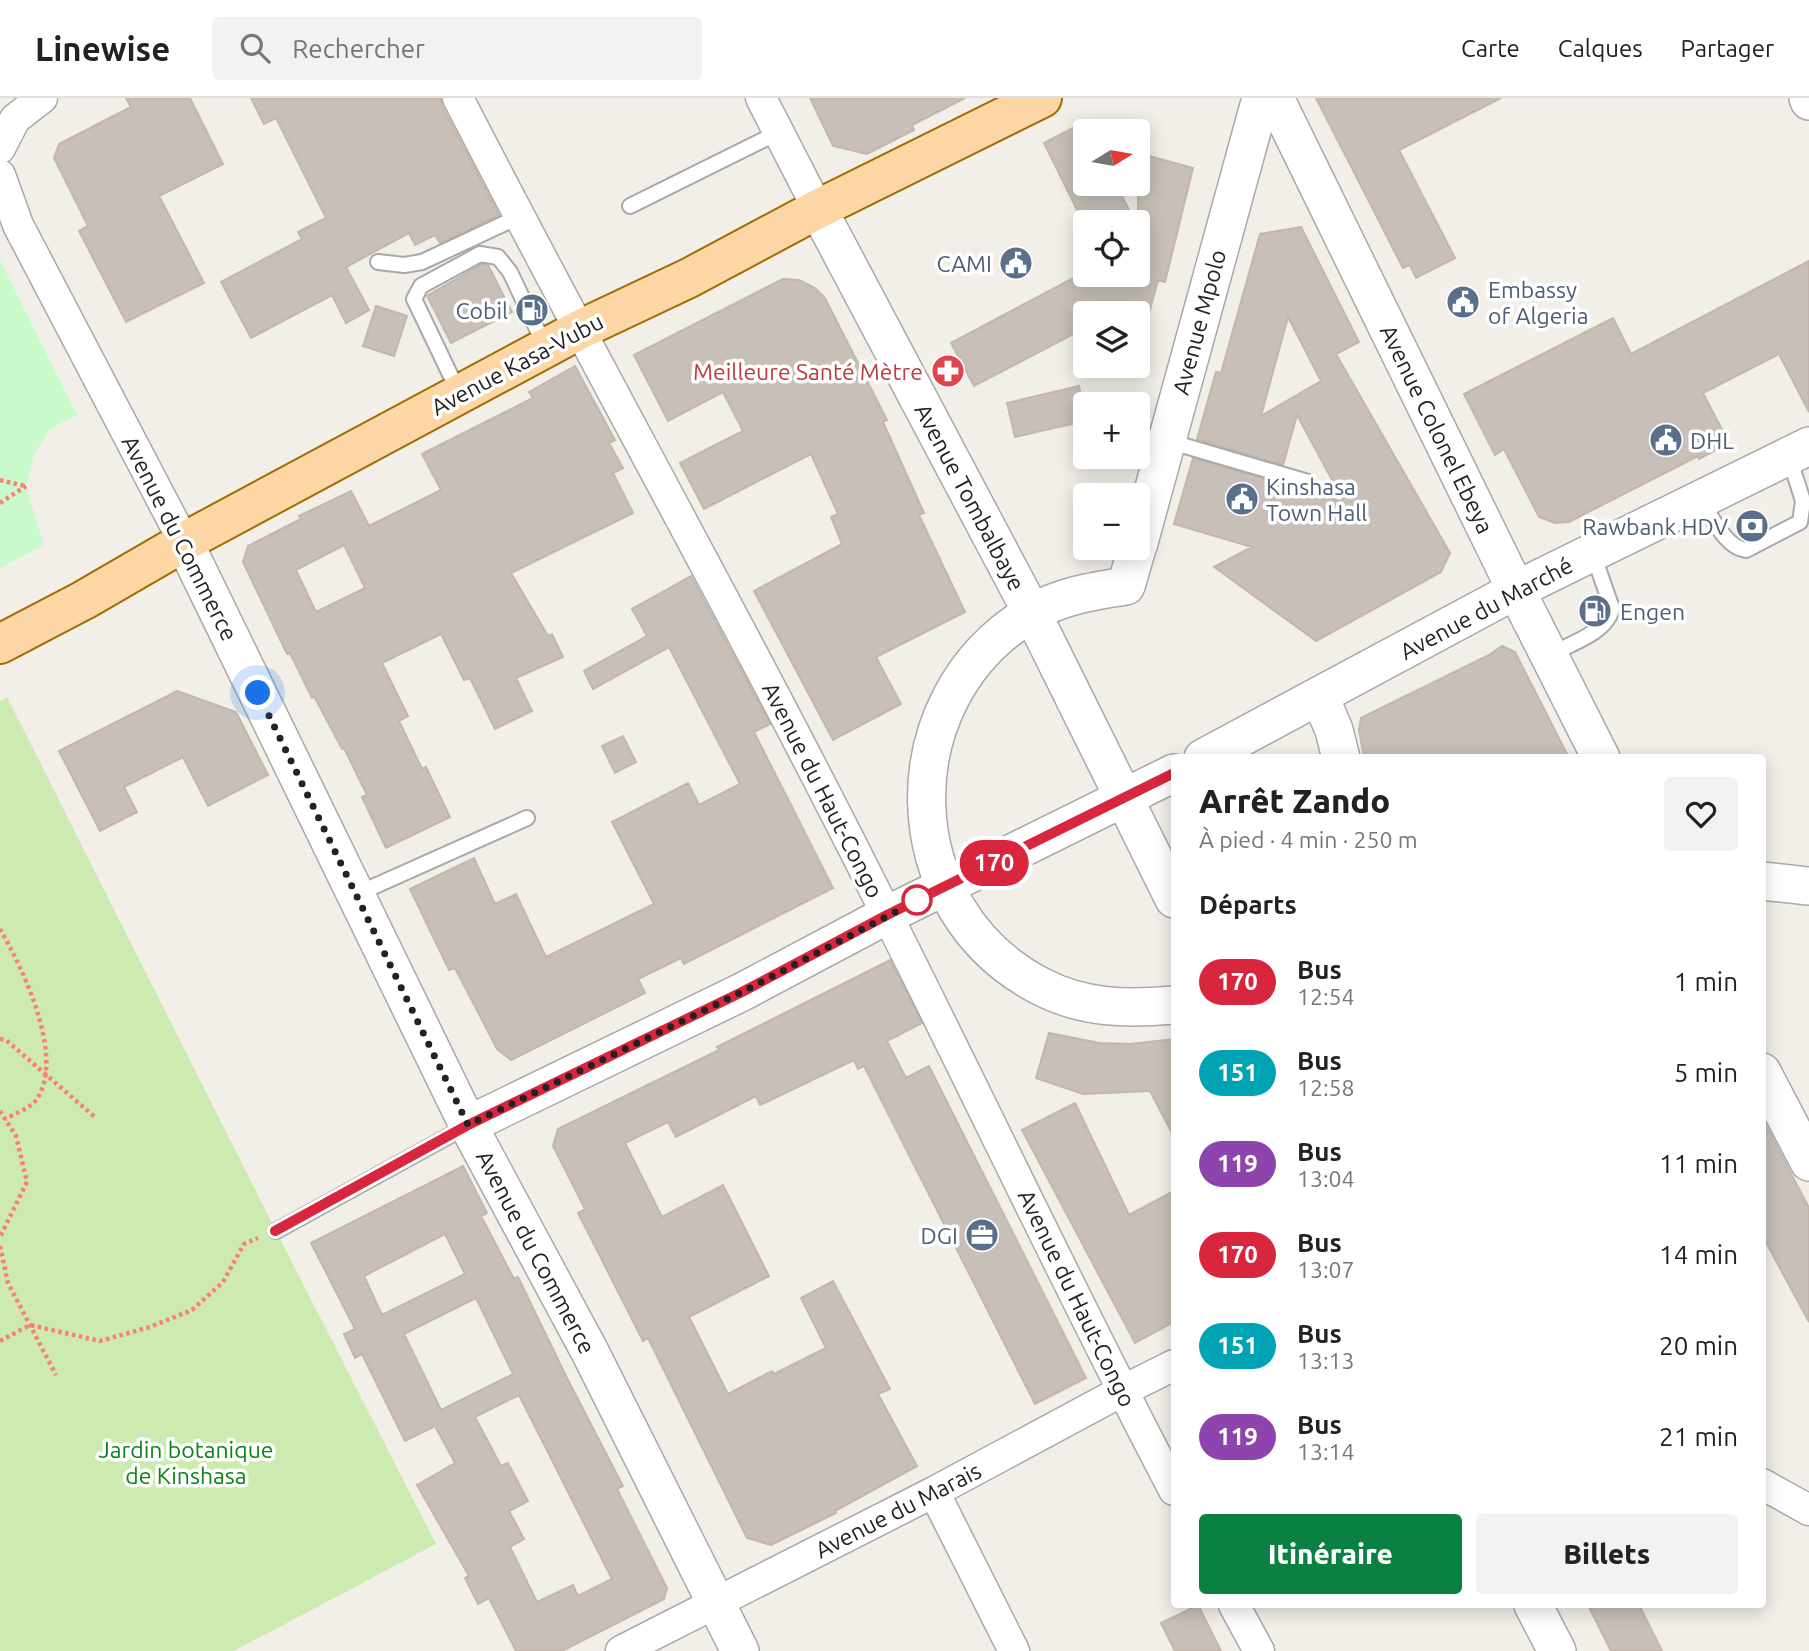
<!DOCTYPE html>
<html lang="fr">
<meta charset="utf-8">
<style>
:root{--surface:#fff;--page:#f2f2f2;--text:#222;--muted:#767676;--line:#e0e0e0;--accent:#0b8043}
body{margin:0;font-family:Ubuntu,sans-serif;background:var(--page);color:var(--text);height:100vh;display:flex;flex-direction:column;font-size:26px;white-space:nowrap}
*{box-sizing:border-box;margin:0}
p{font-size:23px;color:var(--muted)}
.icon{flex:none;width:38px;height:38px;fill:none;stroke:currentColor;stroke-width:2;stroke-linecap:round;stroke-linejoin:round}
.map{position:relative;flex:1;overflow:hidden}
.panel{position:absolute;left:1171px;top:656px;width:595px;height:854px;display:flex;flex-direction:column;background:var(--surface);border-radius:7px;box-shadow:0 4px 18px #0003}
.panel>*{flex:none}
.badge{padding:0 14px;border-radius:23px;font-size:24px;line-height:46px}
.needle{width:46px;rotate:79deg}
.controls{position:absolute;left:1073px;top:21px;display:grid;gap:14px}
.controls a{display:grid;place-items:center;width:77px;height:77px;border-radius:7px;background:var(--surface);box-shadow:0 4px 18px #0003;font-size:35px}
.you{position:absolute;width:35px;height:35px;margin:-18px;border:5px solid #fff;border-radius:50%;background:#1a73e8;box-shadow:0 0 0 10px #1a73e833}
.map>.badge{position:absolute;translate:-50% -50%;box-shadow:0 0 0 4px #fff}
h2{padding:0 28px;font-size:26px;line-height:63px}
.round{display:grid;place-items:center;flex:none;width:74px;height:74px;border-radius:7px;background:var(--page)}
.headline{display:flex;align-items:center;justify-content:space-between;height:119px;padding:0 28px}
h1{font-size:33px;font-weight:800;line-height:52px}
.action{display:flex;gap:14px;margin-top:auto;padding:14px 28px}
.action a{flex:1;height:80px;border-radius:7px;background:var(--accent);color:#fff;font-size:28px;font-weight:800;line-height:80px;text-align:center}
.action a+a{background:var(--page);color:var(--text)}
ul{padding:0;list-style:none}
li{display:flex;align-items:center;gap:21px;height:91px;padding:0 28px}
li div{flex:1}
li b{display:block;font-size:26px}
li em{font-style:normal}
li .badge{min-width:77px;font-weight:700;text-align:center}
header{display:flex;align-items:center;gap:42px;box-sizing:border-box;height:98px;padding:0 35px;background:var(--surface);border-bottom:2px solid var(--line)}
header strong{font-size:33px}
nav{display:flex;gap:38px;margin-inline-start:auto;font-size:24px}
.search{width:490px;height:63px;background:var(--page);display:flex;align-items:center;gap:18px;box-sizing:border-box;padding:0 24px;border-radius:7px;color:var(--muted);font-size:26px}
.map>svg:first-child{display:block}
.grass{fill:#cdebb0}
.park{fill:#c8facc}
.building{fill:#c7bfb8;stroke:#c4b6ab;stroke-width:2;fill-rule:evenodd}
.lines{fill:none;stroke-linecap:round;stroke-linejoin:round}
.service-casing{stroke:#a9a9a9;stroke-width:18}
.minor-casing{stroke:#a9a9a9;stroke-width:33}
.tertiary-casing{stroke:#a9a9a9;stroke-width:40}
.primary-casing{stroke:#a06b00;stroke-width:42}
.path{stroke:#fa8072;stroke-width:4.5;stroke-dasharray:3.5 3.5;stroke-linecap:butt}
.service{stroke:#fff;stroke-width:14}
.minor{stroke:#fff;stroke-width:30}
.tertiary{stroke:#fff;stroke-width:37}
.primary{stroke:#fcd6a4;stroke-width:38}
.line-casing{stroke:#fff;stroke-width:16}
.line{stroke:#d7263d;stroke-width:10}
.walk{stroke:#222;stroke-width:7;stroke-dasharray:0 12.6}
.stop-dot{fill:#fff;stroke:#d7263d;stroke-width:3.5}
.labels{text-anchor:middle;dominant-baseline:central;stroke-width:7;stroke-linejoin:round;paint-order:stroke}
.service-label{font-size:23px;fill:#4e5e75;stroke:#fff;text-anchor:end}
.street-label{font-size:23px;fill:#222;stroke:#fff}
.health-label{font-size:23px;fill:#be3a42;stroke:#fff;text-anchor:end}
.park-label{font-size:23px;fill:#0c8416;stroke:#fff}
</style>
<header>
<strong>Linewise</strong>
<div class="search"><svg class="icon" aria-label="search" viewBox="0 0 24 24"><circle cx="10" cy="10" r="6"/><path d="M15 15l6 6"/></svg>Rechercher</div>
<nav><a>Carte</a><a>Calques</a><a>Partager</a></nav>
</header>
<div class="map">
<svg width="1809" height="1553" viewBox="0 0 1809 1553">
<rect width="100%" height="100%" fill="#f2efe9"/>
<path class="grass" d="M7,599L276,1133L436,1446L234,1553H0V603Z"/>
<path class="park" d="M0,162L77,317L51,330L34,356L26,388L44,447L0,470Z"/>
<path class="building" d="M126,0H190L223,66L159,98L204,185L126,224L79,133L88,128L54,60L59,46L131,9Z
M251,0H441L442,8L499,117L440,145L435,137L415,147L409,135L346,169L369,212L346,225L332,197L251,240L221,184L302,141L298,134L326,120L276,20L264,26Z
M810,0H965L912,27L914,32L867,56L833,48Z
M1316,0H1501L1399,52L1455,160L1416,180L1410,167L1403,170Z
M1085,24V86H1116L1135,124H1085V128L1044,45Z
M1138,55L1193,70L1165,184L1158,182L1144,234L1138,233V215H1085V230L974,288L951,245L1079,177H1138Z
M1301,129L1359,244L1336,256L1450,455L1441,474L1316,543L1214,469L1252,449L1174,426L1193,360L1344,404L1297,317L1283,367L1197,341L1216,274L1221,275L1260,136ZM1288,219L1321,283L1261,318Z
M1809,163V314L1779,256L1703,295L1729,345L1699,361L1698,358L1569,424L1555,425L1539,419L1504,351L1495,357L1464,296L1613,220L1631,256Z
M482,166L488,167L512,214L451,245L427,198Z
M783,181L799,182L815,190L825,200L887,322L883,324L924,415L919,417L965,514L876,559L901,606L833,642L754,493L842,446L831,419L838,416L811,356L704,411L680,365L743,333L723,294L668,323L634,257Z
M376,208L407,218L394,258L363,248Z
M575,268L615,342L609,345L623,370L613,375L633,415L511,475L548,538L552,536L563,559L516,580L532,613L495,631L470,580L464,582L441,536L382,565L408,618L399,623L422,671L426,669L450,719L386,750L362,699L367,697L344,650L342,651L314,598L312,600L290,555L287,556L243,464L248,448L301,421L299,418L351,393L369,428L441,392L422,356L533,300L529,294ZM344,447L365,490L316,514L296,472Z
M1079,288L1085,323L1015,339L1007,305Z
M691,478L770,626L754,634L833,790L684,866L681,860L638,881L645,895L511,962L497,951L455,870L449,872L410,791L474,760L495,806L516,796L546,859L654,806L612,724L688,685L699,707L740,686L669,549L593,591L584,573L647,538L632,511Z
M1502,548L1515,554L1569,660H1364L1359,632L1361,620L1489,557Z
M177,593L236,614L268,677L208,708L183,659L124,689L137,714L100,733L59,653Z
M623,638L636,664L615,675L602,648Z
M890,862L922,925L887,943L906,980L929,968L1086,1280L1035,1306L864,968L858,971L854,962L760,1007L756,998L676,1039L668,1024L625,1045L662,1119L723,1087L769,1178L689,1219L728,1296L772,1273L774,1276L826,1250L801,1200L833,1183L890,1291L878,1296L917,1368L835,1413L836,1415L771,1447L747,1440L648,1240L643,1243L578,1115L585,1111L553,1048L558,1031L719,952L717,949Z
M1049,935L1100,945L1130,946L1174,941V1039L1150,993L1083,996L1036,980Z
M1075,1005L1129,1117L1174,1093V1224L1135,1245L1022,1032Z
M1762,1020L1809,1110V1224L1762,1137Z
M463,1068L487,1115L481,1118L514,1181L518,1179L567,1280L623,1388L617,1391L667,1490L664,1501L562,1553H516L489,1500L478,1506L465,1480L469,1478L417,1387L455,1365L435,1328L405,1343L362,1256L355,1260L344,1236L355,1231L311,1145ZM445,1136L465,1176L382,1217L364,1178ZM476,1200L513,1276L441,1312L404,1236ZM519,1297L612,1481L578,1498L573,1487L537,1504L510,1449L524,1441L509,1413L528,1403L508,1365L501,1368L475,1319Z
M1198,1507L1221,1553H1175L1161,1525Z
M1588,1507H1639L1662,1553H1611Z"/>
<g class="lines">
<defs>
<path id="service" d="M630,108L779,34
M378,164L404,167L422,164L520,118
M459,295L414,201L421,188L480,156L498,159L510,174L545,248
M1168,343L1308,384
M1701,403C1712,419 1726,450 1746,452L1800,424L1803,403L1789,359
M1551,556C1570,546 1608,534 1612,510L1593,456
M357,796L527,720
M276,1133L467,1028"/>
<path id="minor" d="M458,0C598,273 749,540 886,815C983,1007 1074,1202 1174,1392
M761,0L818,111
M0,50L15,21L42,0
M0,77L18,127L184,444
M1762,1386L1809,1412
M934,1394L1014,1553
M1234,1507L1259,1553
M621,1553L934,1394L1122,1293L1174,1267"/>
<path id="tertiary" d="M1275,0L1516,492L1601,660
M1808,0L1809,3
M818,111L1032,515L1174,801
M184,444L468,1027L590,1254L740,1553
M1138,448L1261,0
M1137,450L1126,488C1093,493 1060,498 1030,516C889,600 892,811 1040,888C1084,911 1127,911 1174,907
M1320,599L1334,632L1341,660
M1203,660L1516,492L1809,348
M1762,783L1809,788
M1762,974L1809,1064
M468,1027L742,894L887,817L1174,675
M1533,1507L1557,1553"/>
<path id="primary" d="M0,546L84,502L184,444L579,232L689,180L818,111L1042,0"/>
</defs>
<use href="#service" class="service-casing"/>
<use href="#minor" class="minor-casing"/>
<use href="#tertiary" class="tertiary-casing"/>
<use href="#primary" class="primary-casing"/>
<path class="path" d="M0,382L25,388
M0,405L26,388
M0,831C23,871 65,958 37,1001C31,1010 14,1016 5,1021
M0,941L6,942L96,1020
M0,1013L16,1038L27,1084L0,1139
M0,1148L8,1185L56,1277
M0,1243L30,1227L100,1243L150,1229L192,1212L223,1184L244,1146L258,1140"/>
<use href="#service" class="service"/>
<use href="#minor" class="minor"/>
<use href="#tertiary" class="tertiary"/>
<use href="#primary" class="primary"/>
</g>
<g class="lines">
<defs>
<path id="line" d="M275,1133L468,1027L742,894L887,817L1174,675"/>
</defs>
<use href="#line" class="line-casing"/>
<use href="#line" class="line"/>
<path class="walk" d="M258,595L468,1027L742,894L926,798L917,802"/>
</g>
<defs>
<symbol id="civic-disc" viewBox="-11 -11 22 22"><circle r="9.5" fill="#5c6f8a" stroke="#fff"/><path d="M-.6-6.5H3V-4.5H.6V-3L4-1V1h2V6H-6V1h2V-1L-.6-3ZM-1.2 2.5V6h2.4V2.5Z" fill="#fff"/></symbol>
<symbol id="fuel-disc" viewBox="-11 -11 22 22"><circle r="9.5" fill="#5c6f8a" stroke="#fff"/><path d="M-5.5-6h7V0h2V4h1.3V-2.5L3-4.5l.8-.8L6-3V5H2.5V1h-1V6h-7ZM-4.2-4.7v3.2H.2V-4.7Z" fill="#fff"/></symbol>
<symbol id="pharmacy-disc" viewBox="-11 -11 22 22"><circle r="9.5" fill="#e0444e" stroke="#fff"/><path d="M-2-6h4v4h4v4h-4v4h-4v-4h-4v-4h4Z" fill="#fff"/></symbol>
<symbol id="bank-disc" viewBox="-11 -11 22 22"><circle r="9.5" fill="#5c6f8a" stroke="#fff"/><path d="M-6-4H6V4H-6ZM0-2.3a2.3 2.3 0 1 0 0 4.6a2.3 2.3 0 1 0 0-4.6Z" fill="#fff"/></symbol>
<symbol id="office-disc" viewBox="-11 -11 22 22"><circle r="9.5" fill="#5c6f8a" stroke="#fff"/><path d="M-6-3h4V-5.5h4V-3h4V5H-6ZM-1-4.5V-3h2v-1.5ZM-6 0V1H6V0Z" fill="#fff"/></symbol>
</defs>
<g fill-rule="evenodd">
<use href="#civic-disc" x="997" y="146" width="38" height="38"/>
<use href="#civic-disc" x="1444" y="185" width="38" height="38"/>
<use href="#fuel-disc" x="513" y="193" width="38" height="38"/>
<use href="#pharmacy-disc" x="929" y="254" width="38" height="38"/>
<use href="#civic-disc" x="1647" y="323" width="38" height="38"/>
<use href="#civic-disc" x="1223" y="382" width="38" height="38"/>
<use href="#bank-disc" x="1733" y="409" width="38" height="38"/>
<use href="#fuel-disc" x="1576" y="494" width="38" height="38"/>
<use href="#office-disc" x="963" y="1118" width="38" height="38"/>
</g>
<circle class="stop-dot" cx="917" cy="802" r="14"/>
<g class="labels">
<g class="service-label">
<text x="992" y="165">CAMI</text>
<text x="1488" y="191" text-anchor="start">Embassy<tspan x="1488" dy="26">of Algeria</tspan></text>
<text x="508" y="212">Cobil</text>
<text x="1690" y="342" text-anchor="start">DHL</text>
<text x="1266" y="388" text-anchor="start">Kinshasa<tspan x="1266" dy="26">Town Hall</tspan></text>
<text x="1728" y="428">Rawbank HDV</text>
<text x="1620" y="513" text-anchor="start">Engen</text>
<text x="958" y="1137">DGI</text>
</g>
<g class="street-label">
<text transform="translate(1199 224) rotate(-75)">Avenue Mpolo</text>
<text transform="translate(517 266) rotate(-28)">Avenue Kasa-Vubu</text>
<text transform="translate(1437 331) rotate(64)">Avenue Colonel Ebeya</text>
<text transform="translate(970 399) rotate(62)">Avenue Tombalbaye</text>
<text transform="translate(180 440) rotate(63)">Avenue du Commerce</text>
<text transform="translate(1486 510) rotate(-28)">Avenue du Marché</text>
<text transform="translate(823 692) rotate(63)">Avenue du Haut-Congo</text>
<text transform="translate(536 1154) rotate(62)">Avenue du Commerce</text>
<text transform="translate(1077 1200) rotate(64)">Avenue du Haut-Congo</text>
<text transform="translate(898 1412) rotate(-27)">Avenue du Marais</text>
</g>
<g class="health-label">
<text x="923" y="273">Meilleure Santé Mètre</text>
</g>
<g class="park-label">
<text x="186" y="1351">Jardin botanique<tspan x="186" dy="26">de Kinshasa</tspan></text>
</g>
</g>
</svg>
<div class="controls">
<a><svg class="needle" viewBox="-14 -14 28 28"><path d="M0-13l5 13h-10z" fill="#e53935"/><path d="M0 13l5-13h-10z" fill="#767676"/></svg></a>
<a><svg class="icon" aria-label="locate" viewBox="0 0 24 24"><circle cx="12" cy="12" r="6"/><path d="M12 2v4M12 18v4M2 12h4M18 12h4"/></svg></a>
<a><svg class="icon" aria-label="layers" viewBox="0 0 24 24"><path d="M12 4l9 5-9 5-9-5zM3 14l9 5 9-5"/></svg></a>
<a>+</a>
<a>−</a>
</div>
<div class="you" style="left:258px;top:595px"></div>
<b class="badge" style="left:994px;top:765px;background:#d7263d;color:#fff">170</b>
<section class="panel">
<div class="headline"><div><h1>Arrêt Zando</h1><p>À pied · 4 min · 250 m</p></div><a class="round"><svg class="icon" aria-label="heart" viewBox="0 0 24 24"><path d="M12 20l-8-8c-3-5 5-10 8-4 3-6 11-1 8 4z"/></svg></a></div>
<h2>Départs</h2>
<ul>
<li><span class="badge" style="background:#d7263d;color:#fff">170</span><div><b>Bus</b><p>12:54</p></div><em>1 min</em></li>
<li><span class="badge" style="background:#00a3b4;color:#fff">151</span><div><b>Bus</b><p>12:58</p></div><em>5 min</em></li>
<li><span class="badge" style="background:#8e44ad;color:#fff">119</span><div><b>Bus</b><p>13:04</p></div><em>11 min</em></li>
<li><span class="badge" style="background:#d7263d;color:#fff">170</span><div><b>Bus</b><p>13:07</p></div><em>14 min</em></li>
<li><span class="badge" style="background:#00a3b4;color:#fff">151</span><div><b>Bus</b><p>13:13</p></div><em>20 min</em></li>
<li><span class="badge" style="background:#8e44ad;color:#fff">119</span><div><b>Bus</b><p>13:14</p></div><em>21 min</em></li>
</ul>
<div class="action"><a>Itinéraire</a><a>Billets</a></div>
</section>
</div>
